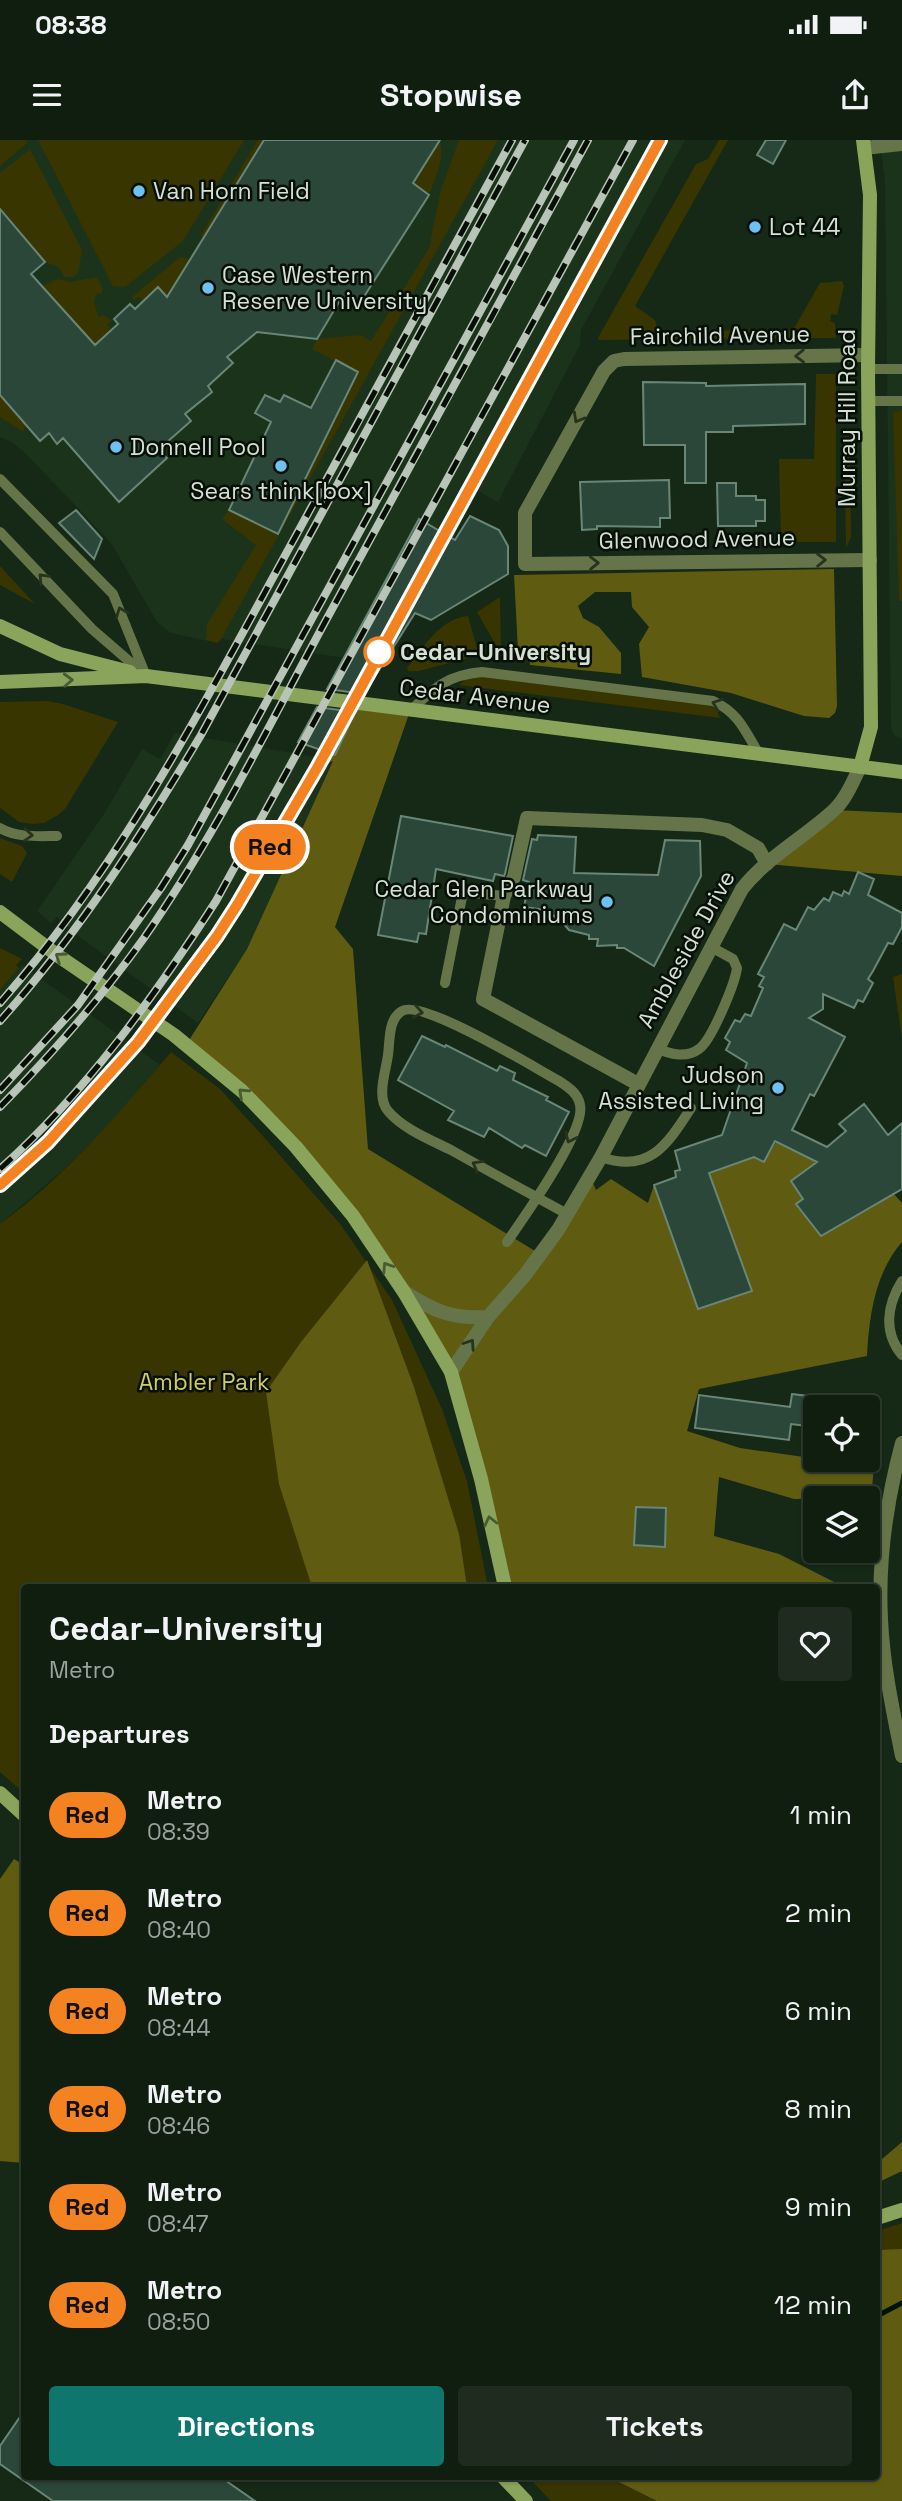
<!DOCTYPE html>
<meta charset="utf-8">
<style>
:root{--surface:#101e10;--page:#1e2b1e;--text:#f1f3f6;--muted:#9ca29f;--line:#303c30;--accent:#0f766e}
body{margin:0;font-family:"Space Grotesk",sans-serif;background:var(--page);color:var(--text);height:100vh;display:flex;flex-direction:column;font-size:26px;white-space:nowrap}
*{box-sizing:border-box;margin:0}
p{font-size:23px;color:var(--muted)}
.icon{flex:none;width:38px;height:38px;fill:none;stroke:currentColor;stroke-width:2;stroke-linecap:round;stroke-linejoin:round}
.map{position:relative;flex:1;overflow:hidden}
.drawer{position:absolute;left:21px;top:1444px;width:859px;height:896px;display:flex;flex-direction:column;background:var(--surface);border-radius:7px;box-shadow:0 2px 5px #0004,0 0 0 2px var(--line)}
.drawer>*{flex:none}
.badge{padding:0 14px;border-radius:23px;font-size:24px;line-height:46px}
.buttons{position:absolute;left:803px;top:1255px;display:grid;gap:14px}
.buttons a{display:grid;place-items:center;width:77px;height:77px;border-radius:7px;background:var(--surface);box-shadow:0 2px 5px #0004,0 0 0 2px var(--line);font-size:35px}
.map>.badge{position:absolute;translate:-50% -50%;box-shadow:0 0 0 4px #fff}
h2{padding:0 28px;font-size:26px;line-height:63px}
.round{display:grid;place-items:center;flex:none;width:74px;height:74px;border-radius:7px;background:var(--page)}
.head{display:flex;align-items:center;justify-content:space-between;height:119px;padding:0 28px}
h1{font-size:33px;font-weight:800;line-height:52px}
.cta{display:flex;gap:14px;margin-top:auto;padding:14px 28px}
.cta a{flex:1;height:80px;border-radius:7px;background:var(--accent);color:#fff;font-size:28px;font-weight:800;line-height:80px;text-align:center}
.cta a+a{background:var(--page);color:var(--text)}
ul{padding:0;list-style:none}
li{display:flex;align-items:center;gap:21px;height:98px;padding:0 28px}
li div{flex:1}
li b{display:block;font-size:26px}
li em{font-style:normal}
li .badge{min-width:77px;font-weight:700;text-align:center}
.status{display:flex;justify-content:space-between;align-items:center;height:49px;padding:0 35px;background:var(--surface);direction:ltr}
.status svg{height:19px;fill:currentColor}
header{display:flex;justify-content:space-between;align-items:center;height:91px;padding:0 28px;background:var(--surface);font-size:32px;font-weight:800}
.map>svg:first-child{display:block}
.built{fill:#1b331b}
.green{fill:#383500}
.forest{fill:#5f5c12}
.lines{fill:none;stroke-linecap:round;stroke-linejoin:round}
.stream{stroke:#00120e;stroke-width:5}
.building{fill:#2b473a;stroke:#698677;stroke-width:2}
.lane{stroke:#657549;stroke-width:10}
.street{stroke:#657549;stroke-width:14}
.secondary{stroke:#8aa45c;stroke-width:14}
.rail-casing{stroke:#b7c4b7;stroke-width:8}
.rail{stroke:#070f07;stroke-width:5;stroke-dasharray:16;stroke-linecap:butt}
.oneway{stroke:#28331e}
.oneway2{stroke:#485a32}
.line-casing{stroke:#fff;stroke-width:16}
.line{stroke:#f58220;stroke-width:10}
.poi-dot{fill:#6ec2f3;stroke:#070f07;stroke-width:2.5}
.stop-dot{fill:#fff;stroke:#f58220;stroke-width:3.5}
.labels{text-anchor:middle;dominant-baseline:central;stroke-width:5;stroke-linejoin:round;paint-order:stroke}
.poi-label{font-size:23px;fill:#d5e1d5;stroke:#070f07;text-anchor:start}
.street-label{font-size:23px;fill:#d5e1d5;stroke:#070f07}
.stop-label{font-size:23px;font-weight:bold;fill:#d5e1d5;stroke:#070f07;text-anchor:start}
.park-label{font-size:23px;fill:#cfcb69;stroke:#070f07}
</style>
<div class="status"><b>08:38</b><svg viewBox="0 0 49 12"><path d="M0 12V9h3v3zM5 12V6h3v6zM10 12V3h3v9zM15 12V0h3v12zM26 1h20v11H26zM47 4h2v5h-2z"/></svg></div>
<header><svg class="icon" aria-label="menu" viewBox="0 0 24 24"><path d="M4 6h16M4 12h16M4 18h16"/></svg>Stopwise<svg class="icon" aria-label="share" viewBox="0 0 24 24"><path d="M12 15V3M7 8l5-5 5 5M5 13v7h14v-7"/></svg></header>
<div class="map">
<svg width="902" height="2361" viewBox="0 0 902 2361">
<rect width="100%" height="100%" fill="#162816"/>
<path class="built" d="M0,0H685L581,190L580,205L498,362L478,351L415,473L384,524L222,499L217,503L171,493L157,482L111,403L28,316L12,302L0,297Z
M880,0H902V599L894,595L891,587L885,43Z
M175,593L333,620L247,809L198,883L82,799L57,777L51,783L37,771L104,674L142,609L160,619Z
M22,825L160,925L111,983L62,1031L0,1084V850Z"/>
<path class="green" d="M0,0H26L27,3L0,26Z
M38,0H244L183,101L125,147L113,146Z
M258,0H264L204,99L201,95Z
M439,0C446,16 435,39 429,55L413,43Z
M459,0H498L221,499L217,503L206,500L207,484L256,405L222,379L229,370L278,393L358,233L312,209L317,199L360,195L371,201L429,108L440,53Z
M719,0H728L635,166L655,180L658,191L793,190L820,143L842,141L844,146L837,175L831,174L830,181L835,183L836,198L598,200L599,196L696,24L708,19Z
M30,9L82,110L78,133L73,137H64L59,127L45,122L0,69V33Z
M180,117L191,119L170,160L158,148L143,161L139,157L134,160L132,157Z
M97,137L103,149L101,154L96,153L94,163L99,177L103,175L112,180L107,185L112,190L95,205L42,146L58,139L70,142Z
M816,234H836V402H781L779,319H814Z
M0,255L27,286L22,291L0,277Z
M902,270V461H899L893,273Z
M844,296L850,297L851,397L846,408Z
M0,426L35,464L0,445Z
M500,457L501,514L477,472Z
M468,476L479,515L419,531H408L407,528C424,507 439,479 468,476Z
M478,536L703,563L716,568L720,578L459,545L466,539Z
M47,561L63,564L118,582L65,669L58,675L44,683L32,684L19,682L0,668V562Z
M0,698L22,706L27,713L12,742L0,734Z
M0,808L22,819L16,825L19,828L0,850Z
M902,834V899L893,837Z
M171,912L220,949L262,995L341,1085L392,1160L442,1269L467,1341L488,1447H24V1653L0,1632V1084C66,1036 119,973 171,912Z
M902,2083V2361H551L527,2336H877V2091Z"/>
<path class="forest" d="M834,429L837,566L835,573L829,578L804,576L731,553L642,537L639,504L649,487L632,467L631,452H595L578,466L583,478L599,487L621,513V534L530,525L529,518L515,516L518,510L514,435Z
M351,564L410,571L335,787L353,809L368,1009L540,1114L590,1036L596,1050L611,1039L648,1063L654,1045L699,1169L752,1151L709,1033L749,1015L764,1021L776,1002L817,1022L792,1042L803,1059L796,1065L821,1096L881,1062L885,1044L902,1063V1102C875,1133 869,1176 867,1216L699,1249L687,1291L740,1308L874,1327L871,1358L794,1359L719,1337L714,1396L779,1414L844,1447H505L451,1232L404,1152L296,1007L186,905L247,809L333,621L317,628Z
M834,670L902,673V736L767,724Z
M367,1120L414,1247L459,1394L467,1447H312L279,1344L266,1252L301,1202Z
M14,1719L24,1725V2023L0,2021V1739Z
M902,2002V2031L877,2043V2020L882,2019Z
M902,2109V2361H657L617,2341L613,2336H877V2110Z"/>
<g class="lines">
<path class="stream" d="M877,2176L902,2163"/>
</g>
<path class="building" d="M264,0H440L413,43L429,55L358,166L342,157L317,199L257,192L227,217L233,223L208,246L212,252L185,274L191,281L158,310L167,318L119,362L63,298L57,304L49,293L40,301L0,255V69L45,122L31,134L95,205L118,184L114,179L130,164L135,169L158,147L167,157Z
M766,0H786L773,24L757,15Z
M336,220L358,232L278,394L229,370L271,282L255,273L265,255L280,262L284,255L311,268Z
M643,242L706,243V246L805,244V284L733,286V292H706V343H685V305H644Z
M669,340L670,378H660V387L597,386V389L582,390L580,342Z
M717,343H736V356H756V360H765V381H756V386H718Z
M76,370L102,399L94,419L59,383Z
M470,376L499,390L508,406V434L431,480L415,473L364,554L327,549L419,379L455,400Z
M317,567L355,572L335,615L298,602Z
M401,676L513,696L505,734L504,736L495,734L493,741L436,729L426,794L419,793L417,802L378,795Z
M538,695L576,697L574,733L658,735L665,700L700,701L701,736L654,826L624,808H617V805L597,806L598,799H589V795L569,790L563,783L556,782L555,776L546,775L545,770L524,767L529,742L523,740L532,699L537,700Z
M858,732L874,739L868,755L902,773V787L893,804L888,803L873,831L868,839L873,843L863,862L858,860L854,868L823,854V869L809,878L845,897L814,956L810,954L792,990L827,1007L846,991L839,984L864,964L888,995L902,983V1049L821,1096L796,1064L803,1059L791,1041L817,1022L775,1001L764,1022L754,1017L709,1033L752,1151L698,1169L654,1045L676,1037L675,1031L680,1030L675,1011L722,995L747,923L726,910L730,902L725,898L735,880L740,882L745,874L751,876L763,848L759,846L764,837L758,834L784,784L796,790L808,767L814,770L824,758L829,761L833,752L842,756L844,751L849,754Z
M422,896L445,907L446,905L497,931L500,926L515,933L513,940L548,957L546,960L569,972L546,1016L525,1005L522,1008L489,988L484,997L448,980L454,971L398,940Z
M792,1254L816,1257V1287L791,1284L789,1300L695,1288L699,1255L790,1267Z
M636,1367L666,1368L665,1407L634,1405Z
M24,2271V2336H219L255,2361H53L0,2324V2306Z"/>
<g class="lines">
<path class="lane" d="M868,229H902
M869,261H902
M0,339L113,454L146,536
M0,392L92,489L144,534
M410,571C434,548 447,535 482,532L713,561C739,573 745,591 759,614
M0,688C17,698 38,696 57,696
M445,843L463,752L504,756
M657,908C670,915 687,918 699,909C712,900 735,843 737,828L733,819L711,807
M601,1017C649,1034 667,1005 691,968
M507,1102C524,1077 586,991 580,965C578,953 568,947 559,941C535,928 423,859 402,871C388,879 390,901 388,915C386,931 376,957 388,971C403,989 431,1000 451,1010C490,1032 529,1053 567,1074
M902,1141C887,1165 883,1192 902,1215"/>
<path class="street" d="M864,8L902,4
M868,215L624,219L614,221L604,231L525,373V424L870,420
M638,944L483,859L504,756L514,737L527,678L702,685L727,690L758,708L767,724
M404,1152C434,1171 451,1179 488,1177
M451,1232L488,1177L525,1135L558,1090L601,1017L742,749C767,717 805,697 834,670C846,659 853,641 860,627
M902,1303C887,1359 878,1421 881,1479C883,1525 893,1571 902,1616"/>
<path class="secondary" d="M0,486L60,514L130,532
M0,542L146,536L902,632
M860,627L871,587L868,229L870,55L863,0
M0,772L57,815L174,895L242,951L296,1007L353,1076L404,1152L451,1232L481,1339L505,1447
M0,1653L24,1675
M877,2078L902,2070
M502,2336L526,2361"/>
<defs>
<path id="rail" d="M0,863C114,734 194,582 276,432C355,288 434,144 512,0
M0,881C79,793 141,696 201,595L525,0
M0,950L78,865L161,748L188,705L574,0
M0,967C52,914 101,858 144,798C216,695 271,581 331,471C417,314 503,157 588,0
M0,1029C86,952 154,857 216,761L633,0
M0,1045L48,1002L138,902L217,796L237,765L317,628L660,0"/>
</defs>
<use href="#rail" class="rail-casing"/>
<use href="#rail" class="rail"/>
</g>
<defs><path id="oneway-chevron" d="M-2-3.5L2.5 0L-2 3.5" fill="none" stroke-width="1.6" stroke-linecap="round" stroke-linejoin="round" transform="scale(1.75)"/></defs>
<g class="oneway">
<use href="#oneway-chevron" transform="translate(800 216) rotate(179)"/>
<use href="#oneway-chevron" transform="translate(578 278) rotate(119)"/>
<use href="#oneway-chevron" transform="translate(821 420) rotate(-1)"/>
<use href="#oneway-chevron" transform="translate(594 423) rotate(-1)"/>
<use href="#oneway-chevron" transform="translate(43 438) rotate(-134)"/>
<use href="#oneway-chevron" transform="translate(121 472) rotate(-111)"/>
<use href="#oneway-chevron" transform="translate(717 564) rotate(-160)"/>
<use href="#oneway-chevron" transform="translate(28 695) rotate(4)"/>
<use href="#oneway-chevron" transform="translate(418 872) rotate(10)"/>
<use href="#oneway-chevron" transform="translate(570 998) rotate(115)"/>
<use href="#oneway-chevron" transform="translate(477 1025) rotate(-151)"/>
<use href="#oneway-chevron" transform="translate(470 1204) rotate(-56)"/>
</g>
<g class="oneway2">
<use href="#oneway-chevron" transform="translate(68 540) rotate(-2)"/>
<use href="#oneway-chevron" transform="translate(60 817) rotate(-145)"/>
<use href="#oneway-chevron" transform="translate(243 953) rotate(-137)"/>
<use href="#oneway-chevron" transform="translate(387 1127) rotate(-123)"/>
<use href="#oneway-chevron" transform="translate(490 1381) rotate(-103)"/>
</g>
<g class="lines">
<defs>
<path id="line" d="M0,1045L48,1002L138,902L217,796L237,765L317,628L660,0"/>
</defs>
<use href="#line" class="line-casing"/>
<use href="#line" class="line"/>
</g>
<g class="poi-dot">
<circle cx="139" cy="51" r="7"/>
<circle cx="755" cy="87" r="7"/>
<circle cx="208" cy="148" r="7"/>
<circle cx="116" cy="307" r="7"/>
<circle cx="281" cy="326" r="7"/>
<circle cx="607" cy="762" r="7"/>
<circle cx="778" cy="948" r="7"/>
</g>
<circle class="stop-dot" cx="379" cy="512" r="14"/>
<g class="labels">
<g class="poi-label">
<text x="153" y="51">Van Horn Field</text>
<text x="769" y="87">Lot 44</text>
<text x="222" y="135">Case Western<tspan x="222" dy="26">Reserve University</tspan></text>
<text x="130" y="307">Donnell Pool</text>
<text x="281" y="351" text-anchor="middle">Sears think[box]</text>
<text x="593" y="749" text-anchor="end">Cedar Glen Parkway<tspan x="593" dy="26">Condominiums</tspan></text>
<text x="764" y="935" text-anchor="end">Judson<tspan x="764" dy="26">Assisted Living</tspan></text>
</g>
<g class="street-label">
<text transform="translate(720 195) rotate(-1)">Fairchild Avenue</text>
<text transform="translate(847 278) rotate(-90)">Murray Hill Road</text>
<text transform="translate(697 399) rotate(-1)">Glenwood Avenue</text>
<text transform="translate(475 556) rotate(7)">Cedar Avenue</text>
<text transform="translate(686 809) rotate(-61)">Ambleside Drive</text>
</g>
<g class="stop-label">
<text x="400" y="512">Cedar–University</text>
</g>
<g class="park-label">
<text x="204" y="1242">Ambler Park</text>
</g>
</g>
</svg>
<div class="buttons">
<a><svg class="icon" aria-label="locate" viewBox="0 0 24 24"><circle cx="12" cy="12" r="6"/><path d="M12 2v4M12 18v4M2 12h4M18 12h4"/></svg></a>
<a><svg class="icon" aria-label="layers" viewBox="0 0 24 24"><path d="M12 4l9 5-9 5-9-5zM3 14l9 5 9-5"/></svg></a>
</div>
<b class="badge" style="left:270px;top:707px;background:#f58220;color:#111">Red</b>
<section class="drawer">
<div class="head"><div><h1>Cedar–University</h1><p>Metro</p></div><a class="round"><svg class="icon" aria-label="heart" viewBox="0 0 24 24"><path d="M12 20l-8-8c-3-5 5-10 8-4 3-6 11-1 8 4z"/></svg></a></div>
<h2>Departures</h2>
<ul>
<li><span class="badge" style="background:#f58220;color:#111">Red</span><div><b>Metro</b><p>08:39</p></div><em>1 min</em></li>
<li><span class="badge" style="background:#f58220;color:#111">Red</span><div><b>Metro</b><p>08:40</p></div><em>2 min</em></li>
<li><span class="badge" style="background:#f58220;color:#111">Red</span><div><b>Metro</b><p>08:44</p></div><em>6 min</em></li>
<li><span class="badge" style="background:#f58220;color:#111">Red</span><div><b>Metro</b><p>08:46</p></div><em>8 min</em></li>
<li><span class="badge" style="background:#f58220;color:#111">Red</span><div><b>Metro</b><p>08:47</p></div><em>9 min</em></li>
<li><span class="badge" style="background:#f58220;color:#111">Red</span><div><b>Metro</b><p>08:50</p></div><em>12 min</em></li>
</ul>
<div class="cta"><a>Directions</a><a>Tickets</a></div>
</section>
</div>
